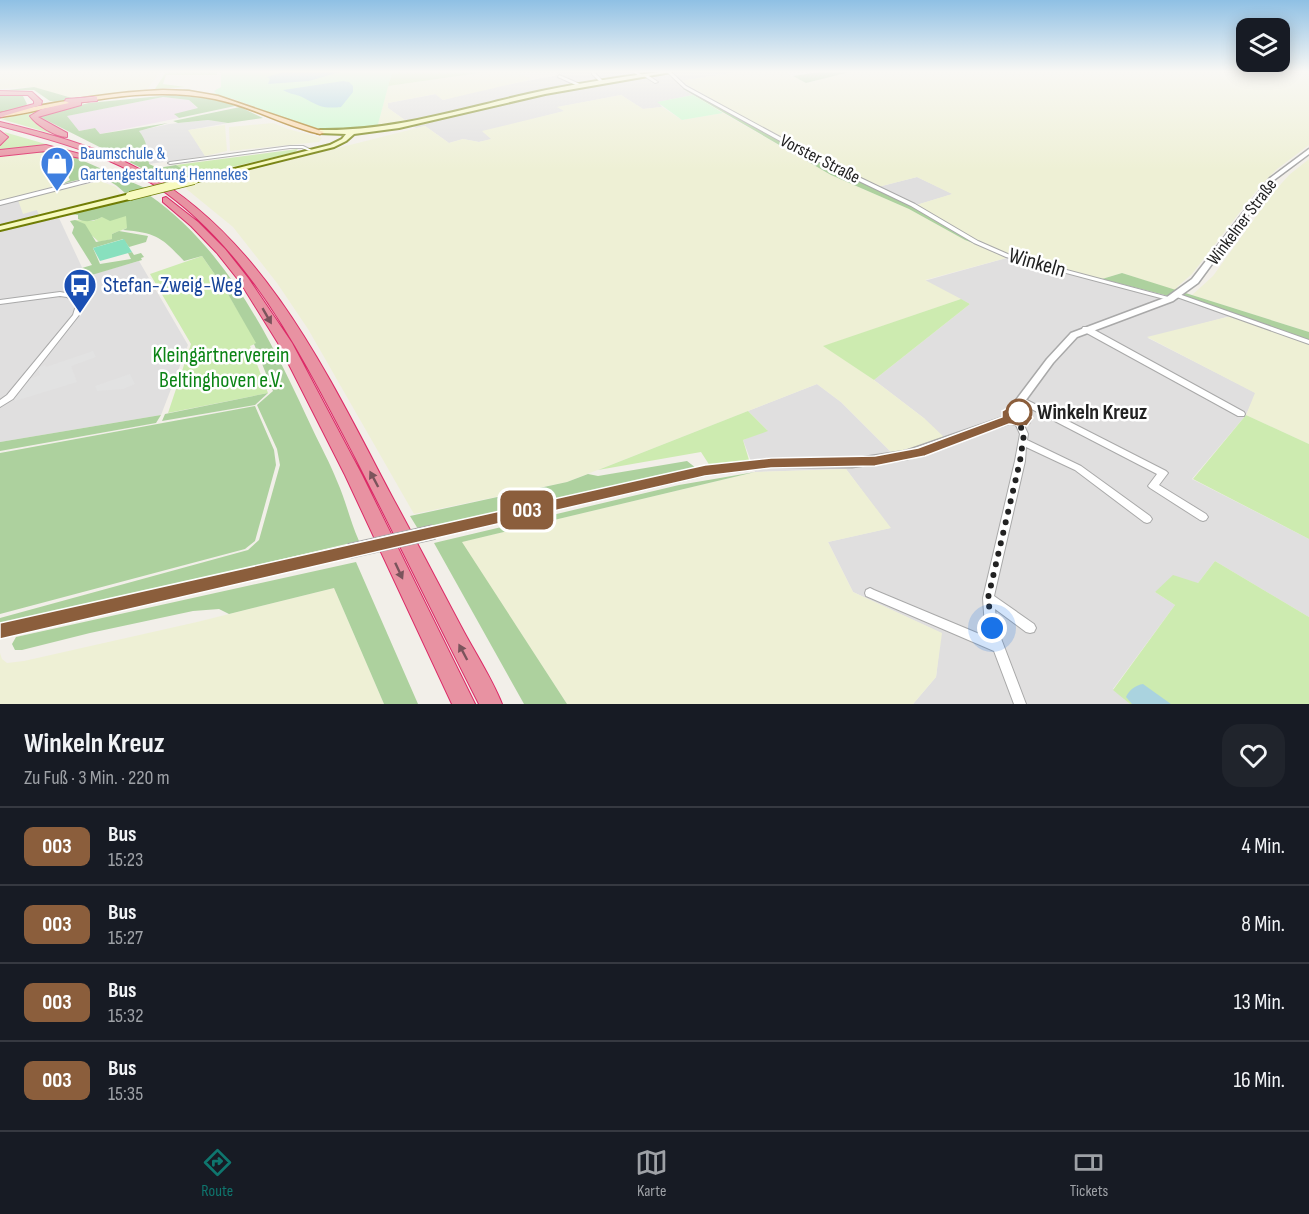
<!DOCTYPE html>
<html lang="de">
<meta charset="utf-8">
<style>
:root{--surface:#171b24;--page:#20242c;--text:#f1f3f6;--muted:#9ea1a6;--line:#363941;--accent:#0f766e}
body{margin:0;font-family:"Sofia Sans Condensed",sans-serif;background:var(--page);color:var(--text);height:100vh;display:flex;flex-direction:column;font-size:22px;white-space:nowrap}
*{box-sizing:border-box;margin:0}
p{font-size:20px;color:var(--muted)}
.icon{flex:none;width:33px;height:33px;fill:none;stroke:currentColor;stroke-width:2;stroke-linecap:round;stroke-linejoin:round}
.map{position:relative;height:704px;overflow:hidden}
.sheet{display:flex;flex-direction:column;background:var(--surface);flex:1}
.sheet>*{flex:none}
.badge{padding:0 12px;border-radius:9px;font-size:21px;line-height:39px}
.fabs{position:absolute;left:1236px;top:18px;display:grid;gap:12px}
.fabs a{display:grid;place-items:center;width:54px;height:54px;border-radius:12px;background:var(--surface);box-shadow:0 3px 15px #0003;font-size:30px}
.you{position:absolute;width:30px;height:30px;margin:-15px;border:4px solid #fff;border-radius:50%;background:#1a73e8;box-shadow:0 0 0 9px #1a73e833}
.map>.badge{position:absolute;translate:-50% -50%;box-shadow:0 0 0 3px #fff}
.round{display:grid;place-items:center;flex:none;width:63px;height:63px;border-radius:18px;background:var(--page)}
.head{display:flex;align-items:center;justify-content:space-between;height:102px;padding:0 24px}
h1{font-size:28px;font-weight:700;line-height:45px}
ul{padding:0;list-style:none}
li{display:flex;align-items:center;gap:18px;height:78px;padding:0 24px;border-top:2px solid var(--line)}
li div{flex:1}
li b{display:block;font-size:22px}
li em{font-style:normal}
li .badge{min-width:66px;font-weight:700;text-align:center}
.tab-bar{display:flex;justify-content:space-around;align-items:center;height:84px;border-top:2px solid var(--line);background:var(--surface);font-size:16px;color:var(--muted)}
.tab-bar a{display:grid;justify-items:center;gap:3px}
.tab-bar .on{color:var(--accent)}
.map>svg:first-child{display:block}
.residential{fill:#e0dfdf}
.industrial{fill:#ebdbe8}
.farmland{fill:#eef0d5}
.grass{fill:#cdebb0}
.forest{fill:#add19e}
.park{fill:#c8facc}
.pitch{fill:#88e0be}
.parking{fill:#e2e2e2}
.water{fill:#aad3df}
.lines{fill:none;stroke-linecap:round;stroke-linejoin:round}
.minor-casing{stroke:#a9a9a9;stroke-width:2}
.tertiary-casing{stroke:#a9a9a9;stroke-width:3}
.secondary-casing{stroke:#707d05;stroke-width:4}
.primary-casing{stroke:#a06b00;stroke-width:3}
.motorway-casing{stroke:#dc2a67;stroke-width:2}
.minor{fill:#fff;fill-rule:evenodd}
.tertiary{fill:#fff;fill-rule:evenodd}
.secondary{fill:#f7fabf;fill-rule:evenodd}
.primary{fill:#fcd6a4;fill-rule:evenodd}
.motorway{fill:#e892a2;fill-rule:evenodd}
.tertiary-bridge-casing{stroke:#a9a9a9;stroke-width:16;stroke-linecap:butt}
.secondary-bridge-casing{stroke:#707d05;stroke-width:10;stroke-linecap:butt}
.tertiary-bridge{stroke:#fff;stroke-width:14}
.secondary-bridge{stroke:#f7fabf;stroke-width:8}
.oneway{fill:#7b545c}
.line{fill:#8b5e3c;stroke:#fff;stroke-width:1.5}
.walk{stroke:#222;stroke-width:6;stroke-dasharray:0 10.8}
.stop-dot{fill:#fff;stroke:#8b5e3c;stroke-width:3}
.labels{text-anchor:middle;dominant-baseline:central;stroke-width:5;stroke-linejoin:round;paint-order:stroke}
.far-shop-label{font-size:18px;fill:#366cbe;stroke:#fff;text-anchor:start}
.far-street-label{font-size:18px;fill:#222;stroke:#fff}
.street-label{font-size:22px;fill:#222;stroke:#fff}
.transit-label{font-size:22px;fill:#164399;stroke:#fff;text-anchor:start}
.park-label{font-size:22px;fill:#0c8416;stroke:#fff}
.stop-label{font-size:22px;font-weight:bold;fill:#222;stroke:#fff;text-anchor:start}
</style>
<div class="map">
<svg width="1309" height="704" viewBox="0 0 1309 704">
<rect width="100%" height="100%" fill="#f2efe9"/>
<path class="residential" d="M554,72H737L681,81L688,87L684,90L693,95L658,102L662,107L643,109L621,95L558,107L565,111L483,132L492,139L479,142L463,139L449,143L425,126L416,128L388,108V103L436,94L443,100L478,90L559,75Z
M208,120L228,123L189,130L205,156L149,164L148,149L138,131L169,124Z
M917,177L953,194L913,206L874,188Z
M18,200L37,210L40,216L59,218L86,276L139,261L188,345L161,415L0,442V202Z
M1010,257L1184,300L1231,316L1148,338L1256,393L1246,415L1192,479L1309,539V617L1215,561L1198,583L1155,592L1175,605L1113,689L1130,704H913L936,677L941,633L853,592L828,542L890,528L846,469L755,472L743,440L767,430L748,411L817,384L841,402L892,453L925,419L874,380L970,304L924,281Z"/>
<path class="industrial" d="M163,97L189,100L198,109L175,115L179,118L100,134L95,128L79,131L66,116Z"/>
<path class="farmland" d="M0,72H160L146,91L72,98L30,87L0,89Z
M487,72H517L532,79L443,100L435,94L388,103V108L409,123L377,128L388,86Z
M737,72H784L807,83L850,72H1309V145L1277,169L1260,186L1192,274L1177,287L1180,292L1122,273L1102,279L1010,257L925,280L961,299L824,346L874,380L925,419L945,438L892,453L841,402L817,384L567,482L414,514L308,329L277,283L233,227L184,187L425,126L449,143L463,139L479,142L491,139L482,131L564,111L557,107L621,95L643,109L662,107L682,120L723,113L831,175L909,209L965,240L991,251L913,206L952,194L917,177L874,188L803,153L681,81Z
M273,123L288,129L322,138L319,142L230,151L229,127Z
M225,125L227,151L205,156L188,130Z
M34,152L43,153L58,185L0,201V156Z
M1309,159V332L1192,295L1213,276L1273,193L1289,175Z
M100,181L116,187L121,195L39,215L37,210L23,214L18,200Z
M1231,316L1309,343V444L1246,415L1255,393L1147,337Z
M846,469L891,528L828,542L853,592L942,633L936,677L913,704H567L461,542L755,472Z
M334,588L384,704H0V653L2,659L7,663L24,661L197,622Z"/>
<path class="grass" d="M166,72H217V75H166L163,84L185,87L155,89Z
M392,72H487L388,86Z
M41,111L32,118L67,138L1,119Z
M4,132L56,147L0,152V145L9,137Z
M298,149L295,152L194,176L176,165Z
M127,215V228L112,234V239L99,242L75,220L93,221L102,217Z
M202,256L225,289L257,343L250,346L268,393L168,413L191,344L150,274Z
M961,299L970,304L874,380L823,346Z
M748,411L768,431L743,440L749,460L710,466L701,452L598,470Z
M1246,415L1309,444V539L1193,479Z
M1215,561L1309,617V704H1130L1113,690L1175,605L1155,592L1173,575L1198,583Z"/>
<path class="forest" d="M819,72H850L806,83L793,76Z
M34,87L72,98L187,89L200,92L134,94L56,102L50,101L34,90L0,91Z
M688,87C753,127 823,160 891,195C931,216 968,239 1010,257L965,240L909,209L831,175L683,89Z
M16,95L23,96L27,104L25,107L0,114V96Z
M171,95L215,99L235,106L179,118L174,114L198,108L189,100L163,97L67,116L79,131L95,128L100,134L168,123L139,131C147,141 148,151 149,164L158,168L176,165L194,176L169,182L40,117L39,115L89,103Z
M240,107L263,118L228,123L208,120L178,123L173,121Z
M40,149L70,155L145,188L125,193C102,171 90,177 62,184L70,180L67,174L55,176L43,153L34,152Z
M149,195C228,250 272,342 312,428C320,445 330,463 337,481C346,501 350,521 359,541L0,626V618L248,550L259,540L280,465L277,449L257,405L273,391L254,344L256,343L225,289L202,256L184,261C161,237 157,233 123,230L127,228L126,216L110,221L102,217C94,221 86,223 78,219V215L71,214Z
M75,220L85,224L96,242L112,239V234L119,231L148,236L146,242L129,247L123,239L93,248L100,264L131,259L128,253L132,252L134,255L141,253L144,257L141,258L142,260L85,277L82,268L92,265L72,233L74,227L70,221Z
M1122,273L1309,332V343L1184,300L1102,279Z
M268,393L255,405L162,421L165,414Z
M255,406L274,450L276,465L255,541L245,549L0,614V453Z
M161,415L156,423L0,451V442Z
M687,461L696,468L418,529L410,516L567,482L588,474L598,476Z
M755,472L462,542L567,704H524L434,543L679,485Z
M356,562L418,704H384L334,588L229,614L219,609L193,611L90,633L22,650H15L12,644L16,637Z"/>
<path class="park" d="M221,72H392L377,128C354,130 330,132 308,126C275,118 245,99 211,94L216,93L214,91L221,87Z
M693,95L723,113L682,120L657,102Z"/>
<path class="pitch" d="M124,239L132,252L100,261L93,248Z"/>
<path class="parking" d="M93,351L96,357L71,366L77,382L15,401L14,398L29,379L40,375L38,368L45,365L46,367Z
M130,374L135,384L123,389L97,391L95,386Z"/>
<path class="water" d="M284,72H340L309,81L268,84L270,79L267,77Z
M343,81L349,82L353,86V92L341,107C322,109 319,106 302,97C296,94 289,94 283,90Z
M1143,684L1171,704H1132L1126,697C1129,690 1136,685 1143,684Z"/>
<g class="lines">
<defs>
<path id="minor" d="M592,72H594L603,81V83H601L592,74Z
M633,72H637L644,76L641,77Z
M667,72H671L686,86L817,157L915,204L978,241L1010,255L1172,298L1173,299L1170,301L1168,300L1006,257L974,243L911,206L813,159L684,88Z
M645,74H646L658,82L655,83L644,76Z
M559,75L580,84L581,85L578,86L558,77Z
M290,146H303L314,151L312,152L302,148H290L170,164L168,163L170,162Z
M95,177L97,178V180L0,205V201Z
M60,292L71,294L83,300L84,301L79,315L13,399L0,407V400L7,395L73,315L77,302L67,297L60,296L0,304V300Z
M1176,293L1309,340V344L1174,296L1173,295Z
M1083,327H1089L1244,412L1245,414L1244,416H1238L1083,331L1082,329Z
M1021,397L1166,471L1168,473L1159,485L1206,514L1208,517L1206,520L1203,521L1200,520L1150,488L1148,486L1157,474L1018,402L1017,400Z
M1019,420L1022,421L1028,434L1027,440L1081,466L1150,516L1152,519L1150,522L1147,523L1144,522L1075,470L1026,447L1025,461L994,596L1034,624L1036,628L1034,632L1030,633L1026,632L995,609L997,628L1026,704H1014L994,651L866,596L865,593L866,590L870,588L874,590L989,638L985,628L983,598L1015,461L1020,434L1015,423L1016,421Z"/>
<path id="tertiary" d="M1309,149V154L1274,180L1198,283L1173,301L1077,337L1053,363L1020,408L1026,411L1031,418L1029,423L1017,425L1010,423L907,459L852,467H771L705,475L434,537L430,535L428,532L430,529L434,527L705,467L771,459H852L906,451L1004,417L1003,413L1004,411L1010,408L1047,359L1071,333L1167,297L1192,279L1270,178ZM1013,414H1017L1021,418L1014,417Z
M349,546L353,547L355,551L353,555L349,556L0,637V625Z"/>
<path id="secondary" d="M659,72H671L545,94L399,128L354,134L346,141L334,147L194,182L190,180L330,145L342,139L346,134L318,133V131L320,130C393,131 457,110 528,94C571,84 615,78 659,72Z
M130,194L134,196L133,198L0,230V226Z"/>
<path id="primary" d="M163,90L189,91L218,96L324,132L320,134C284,126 251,106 215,99C162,88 107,97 54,107C37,110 18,115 0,117L1,113C55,103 108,92 163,90Z"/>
<path id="motorway" d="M0,91L32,92L42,101L41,105L0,117V113L34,104V101L28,95H0Z
M94,97H97V101L81,102V105L38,117L67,133V137C56,137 36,125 30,116L42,109L69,103L65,101L66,99Z
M0,122C50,134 100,147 145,172C268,241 332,384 396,504C419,546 441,589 464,632C477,656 492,679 502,704H479C437,622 397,539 355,457C303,358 251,250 156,186C109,155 54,140 0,126Z
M0,131L8,137L0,145Z
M46,145L84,155L80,158L46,151L0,156V150Z
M166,197L198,222L225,249L248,278L292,343L362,475L475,704H452L345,475L278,343L240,282L217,253L191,226L163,202V198Z"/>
</defs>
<use href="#minor" class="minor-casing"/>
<use href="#tertiary" class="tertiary-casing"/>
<use href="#secondary" class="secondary-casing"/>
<use href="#primary" class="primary-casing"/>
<use href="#motorway" class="motorway-casing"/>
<use href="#minor" class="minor"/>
<use href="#tertiary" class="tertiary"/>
<use href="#secondary" class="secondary"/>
<use href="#primary" class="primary"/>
<use href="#motorway" class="motorway"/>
<defs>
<path id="tertiary-bridge" d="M349,551L434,532"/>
<path id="secondary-bridge" d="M130,196L194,180"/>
</defs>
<use href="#tertiary-bridge" class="tertiary-bridge-casing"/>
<use href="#secondary-bridge" class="secondary-bridge-casing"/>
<use href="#tertiary-bridge" class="tertiary-bridge"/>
<use href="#secondary-bridge" class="secondary-bridge"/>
</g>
<defs><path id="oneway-solid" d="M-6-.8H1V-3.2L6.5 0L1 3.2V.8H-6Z" transform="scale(1.5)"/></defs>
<g class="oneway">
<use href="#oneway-solid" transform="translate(267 316) rotate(60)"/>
<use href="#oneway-solid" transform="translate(374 479) rotate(-118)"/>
<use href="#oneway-solid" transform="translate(399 571) rotate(65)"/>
<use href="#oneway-solid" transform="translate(463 652) rotate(-118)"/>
</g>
<linearGradient id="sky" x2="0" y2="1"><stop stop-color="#8fc0e4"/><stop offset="0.42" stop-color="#f9f8f5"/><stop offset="1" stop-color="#f9f8f5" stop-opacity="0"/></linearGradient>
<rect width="1309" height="170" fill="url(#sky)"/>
<path class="line" d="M1011,406C1021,408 1027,409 1033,418L1027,426L1009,424L925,456L875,466L771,468L705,476L0,639V623L705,465L771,458L875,456L918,448L1002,417V411Z"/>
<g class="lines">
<path class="walk" d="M992,628L988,598L1020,461L1024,434L1019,423L1026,420L1025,416L1019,412"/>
</g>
<defs>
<symbol id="shop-pin" viewBox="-11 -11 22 30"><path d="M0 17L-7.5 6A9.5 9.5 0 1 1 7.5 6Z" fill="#3f7fe0" stroke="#fff"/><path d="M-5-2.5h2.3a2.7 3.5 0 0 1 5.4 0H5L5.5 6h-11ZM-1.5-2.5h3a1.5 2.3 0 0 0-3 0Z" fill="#fff"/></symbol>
<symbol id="bus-pin" viewBox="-11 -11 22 30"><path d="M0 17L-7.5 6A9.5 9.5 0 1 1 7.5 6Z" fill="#1a4fb4" stroke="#fff"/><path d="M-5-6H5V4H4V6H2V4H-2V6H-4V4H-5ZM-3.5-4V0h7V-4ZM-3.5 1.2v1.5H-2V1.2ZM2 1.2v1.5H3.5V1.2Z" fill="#fff"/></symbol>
</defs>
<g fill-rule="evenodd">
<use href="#shop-pin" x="38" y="144" width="38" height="52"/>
<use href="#bus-pin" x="61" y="266" width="38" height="52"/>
</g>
<circle class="stop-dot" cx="1019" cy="412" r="12"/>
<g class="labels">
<g class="far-shop-label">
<text x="80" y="153">Baumschule &amp;<tspan x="80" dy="21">Gartengestaltung Hennekes</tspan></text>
</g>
<g class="far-street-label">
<text transform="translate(820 159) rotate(27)">Vorster Straße</text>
<text transform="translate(1242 222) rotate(-53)">Winkelner Straße</text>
</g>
<g class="street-label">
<text transform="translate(1037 263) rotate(16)">Winkeln</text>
</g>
<g class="transit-label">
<text x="103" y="285">Stefan-Zweig-Weg</text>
</g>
<g class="park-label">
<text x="221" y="355">Kleingärtnerverein<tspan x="221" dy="25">Beltinghoven e.V.</tspan></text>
</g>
<g class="stop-label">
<text x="1037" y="412">Winkeln Kreuz</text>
</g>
</g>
</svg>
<div class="fabs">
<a><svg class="icon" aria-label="layers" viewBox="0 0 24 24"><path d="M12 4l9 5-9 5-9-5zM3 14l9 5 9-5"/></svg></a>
</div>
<div class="you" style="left:992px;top:628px"></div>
<b class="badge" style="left:527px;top:510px;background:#8b5e3c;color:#fff">003</b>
</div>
<section class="sheet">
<div class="head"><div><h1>Winkeln Kreuz</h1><p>Zu Fuß · 3 Min. · 220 m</p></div><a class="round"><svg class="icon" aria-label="heart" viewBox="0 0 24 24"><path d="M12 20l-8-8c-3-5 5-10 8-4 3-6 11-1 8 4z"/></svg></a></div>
<ul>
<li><span class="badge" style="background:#8b5e3c;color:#fff">003</span><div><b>Bus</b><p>15:23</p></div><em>4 Min.</em></li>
<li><span class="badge" style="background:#8b5e3c;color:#fff">003</span><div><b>Bus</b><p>15:27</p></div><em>8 Min.</em></li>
<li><span class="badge" style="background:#8b5e3c;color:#fff">003</span><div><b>Bus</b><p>15:32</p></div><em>13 Min.</em></li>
<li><span class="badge" style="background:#8b5e3c;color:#fff">003</span><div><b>Bus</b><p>15:35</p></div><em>16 Min.</em></li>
</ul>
</section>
<nav class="tab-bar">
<a class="on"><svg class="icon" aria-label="directions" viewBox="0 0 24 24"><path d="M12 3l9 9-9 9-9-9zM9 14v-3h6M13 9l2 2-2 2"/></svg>Route</a>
<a><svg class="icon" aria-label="map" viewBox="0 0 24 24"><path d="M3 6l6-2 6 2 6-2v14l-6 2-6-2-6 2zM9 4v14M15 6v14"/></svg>Karte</a>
<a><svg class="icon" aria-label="tickets" viewBox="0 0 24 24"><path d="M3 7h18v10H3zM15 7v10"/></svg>Tickets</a>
</nav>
